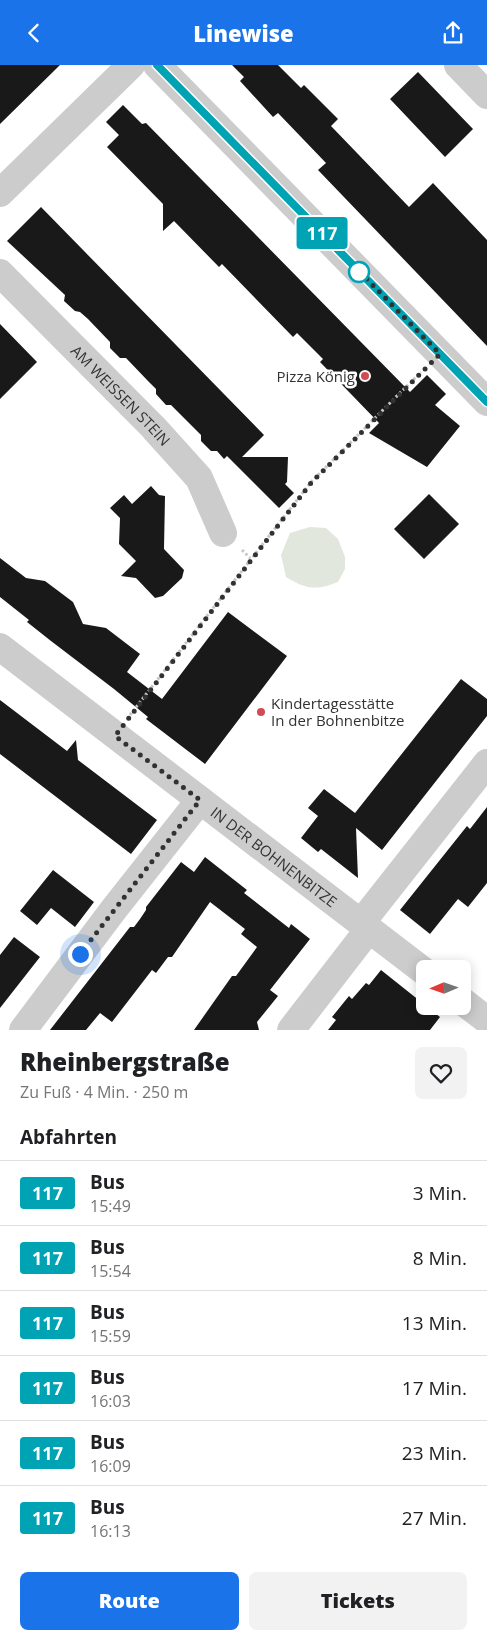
<!DOCTYPE html>
<html lang="de">
<meta charset="utf-8">
<style>
:root{--surface:#fff;--page:#f2f2f2;--text:#202124;--muted:#757577;--line:#e0e0e0;--accent:#1a73e8}
body{margin:0;font-family:"Open Sans",sans-serif;background:var(--page);color:var(--text);height:100vh;display:flex;flex-direction:column;font-size:19px;white-space:nowrap}
*{box-sizing:border-box;margin:0}
p{font-size:16px;color:var(--muted)}
.icon{flex:none;width:28px;height:28px;fill:none;stroke:currentColor;stroke-width:2;stroke-linecap:round;stroke-linejoin:round}
.map{position:relative;height:965px;overflow:hidden}
.panel{display:flex;flex-direction:column;background:var(--surface);flex:1}
.panel>*{flex:none}
.badge{padding:0 10px;border-radius:4px;font-size:18px;line-height:32px}
.needle{width:32px;rotate:268deg}
.buttons{position:absolute;left:416px;top:895px;display:grid;gap:10px}
.buttons a{display:grid;place-items:center;width:55px;height:55px;border-radius:8px;background:var(--surface);box-shadow:0 2px 12px #0003;font-size:25px}
.you{position:absolute;width:25px;height:25px;margin:-12px;border:4px solid #fff;border-radius:50%;background:#1a73e8;box-shadow:0 0 0 8px #1a73e833}
.map>.badge{position:absolute;translate:-50% -50%;box-shadow:0 0 0 2px #fff}
h2{padding:0 20px;font-size:19px;line-height:45px}
.round{display:grid;place-items:center;flex:none;width:52px;height:52px;border-radius:8px;background:var(--page)}
.headline{display:flex;align-items:center;justify-content:space-between;height:85px;padding:0 20px}
h1{font-size:24px;font-weight:800;line-height:38px}
.primary-button{display:flex;gap:10px;margin-top:auto;padding:10px 20px}
.primary-button a{flex:1;height:58px;border-radius:8px;background:var(--accent);color:#fff;font-size:20px;font-weight:800;line-height:58px;text-align:center}
.primary-button a+a{background:var(--page);color:var(--text)}
ul{padding:0;list-style:none}
li{display:flex;align-items:center;gap:15px;height:65px;padding:0 20px;border-top:1px solid var(--line)}
li div{flex:1}
li b{display:block;font-size:19px}
li em{font-style:normal}
li .badge{min-width:55px;font-weight:700;text-align:center}
header{display:flex;justify-content:space-between;align-items:center;height:65px;padding:0 20px;background:var(--accent);color:#fff;font-size:22px;font-weight:800}
.map>svg:first-child{display:block}
.green{fill:#e1e7dc}
.building{fill:#191919}
.lines{fill:none;stroke-linecap:round;stroke-linejoin:round}
.path{stroke:#c6c6c6;stroke-width:3;stroke-dasharray:2.5 2.5;stroke-linecap:butt}
.minor{stroke:#ccc;stroke-width:28}
.line-casing{stroke:#fff;stroke-width:11}
.line{stroke:#00a3b4;stroke-width:8}
.walk{stroke:#323232;stroke-width:5;stroke-dasharray:0 9}
.stop-dot{fill:#fff;stroke:#00a3b4;stroke-width:2.5}
.poi-dot{fill:#d14b52;stroke:#fff;stroke-width:2}
.labels{text-anchor:middle;dominant-baseline:central;stroke-width:5;stroke-linejoin:round;paint-order:stroke}
.poi-label{font-size:15px;fill:#323232;stroke:#fff;text-anchor:end}
.street-label{font-size:15px;fill:#323232;stroke:#fff}
</style>
<header><svg class="icon" aria-label="back" viewBox="0 0 24 24"><path d="M15 5l-7 7 7 7"/></svg>Linewise<svg class="icon" aria-label="share" viewBox="0 0 24 24"><path d="M12 15V3M7 8l5-5 5 5M5 13v7h14v-7"/></svg></header>
<div class="map">
<svg width="487" height="965" viewBox="0 0 487 965">
<rect width="100%" height="100%" fill="#fff"/>
<path class="green" d="M310,462L326,463L338,474L345,492V504L338,517C315,526 306,524 286,512L281,490L290,468Z"/>
<path class="building" d="M0,0H60L0,59Z
M232,0H278L301,23L304,20L338,54L331,61L409,142L433,118L487,175V281L318,105L326,98L278,48L273,52L240,16L244,12Z
M418,7L473,64L445,92L390,34Z
M123,40L142,59L146,58L410,327L427,310L446,329L435,340L460,361L427,402L369,368L379,358L320,297L323,294L297,268L293,272L222,199L219,202L174,156L163,166V139L107,82L119,70L106,57Z
M41,142L264,370L242,392H288L287,417L285,419L294,428L279,443L227,391L224,394L217,386H211L201,376V370L171,340H166L156,329V324L148,316L126,293H120L110,283V277L88,254L80,247L75,246L64,236L65,230L7,176Z
M0,259L37,297L0,334Z
M151,421L159,430L165,431L164,484L184,505L182,513L163,531L155,533L136,513L121,511L136,496L119,479L120,453L110,443L124,430L132,439Z
M429,429L459,459L424,494L394,464Z
M0,493L26,513L45,516L73,537L83,559L106,563L140,589L127,607L162,634L228,547L287,591L205,699L146,654L148,652L114,624L51,576L27,557L29,555L0,532Z
M461,614L487,634V651L382,785L356,763L358,813L321,784L318,787L301,773L318,751L308,743L324,724L355,748Z
M0,635L67,686L76,675L78,695L157,755L131,789L0,689Z
M487,742V818L468,842L458,834L430,869L400,845L467,761L470,764Z
M205,792L247,825L244,828L289,863L291,859L310,874L270,925L278,931L257,957L259,965H194L232,911H236L257,882L241,869L245,864L210,837L172,892H168L156,908L152,905L112,957L100,948L86,965H50L130,862H134L140,854L146,845V842L181,797L194,807Z
M53,805L94,837L75,862L51,843L37,860L20,846Z
M14,872L40,892L0,943V890Z
M381,905L440,952L430,965H328L336,955L332,952L349,931L352,934L366,918L369,920Z"/>
<g class="lines">
<path class="path" d="M242,485L250,493
M130,650L311,417L421,307"/>
<g class="minor">
<path d="M157,0L487,337"/>
<path d="M458,0L487,30"/>
<path d="M0,128L131,0"/>
<path id="s1" d="M0,208L153,362L199,413L223,468"/>
<path id="s2" d="M0,582L425,907"/>
<path d="M361,858L487,698"/>
<path d="M462,936L487,955"/>
<path d="M23,965L114,844L200,735"/>
<path d="M291,965L369,864"/>
</g>
</g>
<g class="lines">
<defs>
<path id="line" d="M157,0L487,337"/>
</defs>
<use href="#line" class="line-casing"/>
<use href="#line" class="line"/>
<path class="walk" d="M80,889L200,735L115,671L311,418L440,289L358,205L359,207"/>
</g>
<circle class="stop-dot" cx="359" cy="207" r="10"/>
<g class="poi-dot">
<circle cx="365" cy="311" r="5"/>
<circle cx="261" cy="647" r="5"/>
</g>
<g class="labels">
<g class="poi-label">
<text x="355" y="311">Pizza König</text>
<text x="271" y="638" text-anchor="start">Kindertagesstätte<tspan x="271" dy="17">In der Bohnenbitze</tspan></text>
</g>
<g class="street-label">
<text stroke="none"><textPath href="#s1" startOffset="172">AM WEISSEN STEIN</textPath></text>
<text stroke="none"><textPath href="#s2" startOffset="345">IN DER BOHNENBITZE</textPath></text>
</g>
</g>
</svg>
<div class="buttons">
<a><svg class="needle" viewBox="-14 -14 28 28"><path d="M0-13l5 13h-10z" fill="#e53935"/><path d="M0 13l5-13h-10z" fill="#757577"/></svg></a>
</div>
<div class="you" style="left:80px;top:889px"></div>
<b class="badge" style="left:322px;top:168px;background:#00a3b4;color:#fff">117</b>
</div>
<section class="panel">
<div class="headline"><div><h1>Rheinbergstraße</h1><p>Zu Fuß · 4 Min. · 250 m</p></div><a class="round"><svg class="icon" aria-label="heart" viewBox="0 0 24 24"><path d="M12 20l-8-8c-3-5 5-10 8-4 3-6 11-1 8 4z"/></svg></a></div>
<h2>Abfahrten</h2>
<ul>
<li><span class="badge" style="background:#00a3b4;color:#fff">117</span><div><b>Bus</b><p>15:49</p></div><em>3 Min.</em></li>
<li><span class="badge" style="background:#00a3b4;color:#fff">117</span><div><b>Bus</b><p>15:54</p></div><em>8 Min.</em></li>
<li><span class="badge" style="background:#00a3b4;color:#fff">117</span><div><b>Bus</b><p>15:59</p></div><em>13 Min.</em></li>
<li><span class="badge" style="background:#00a3b4;color:#fff">117</span><div><b>Bus</b><p>16:03</p></div><em>17 Min.</em></li>
<li><span class="badge" style="background:#00a3b4;color:#fff">117</span><div><b>Bus</b><p>16:09</p></div><em>23 Min.</em></li>
<li><span class="badge" style="background:#00a3b4;color:#fff">117</span><div><b>Bus</b><p>16:13</p></div><em>27 Min.</em></li>
</ul>
<div class="primary-button"><a>Route</a><a>Tickets</a></div>
</section>
